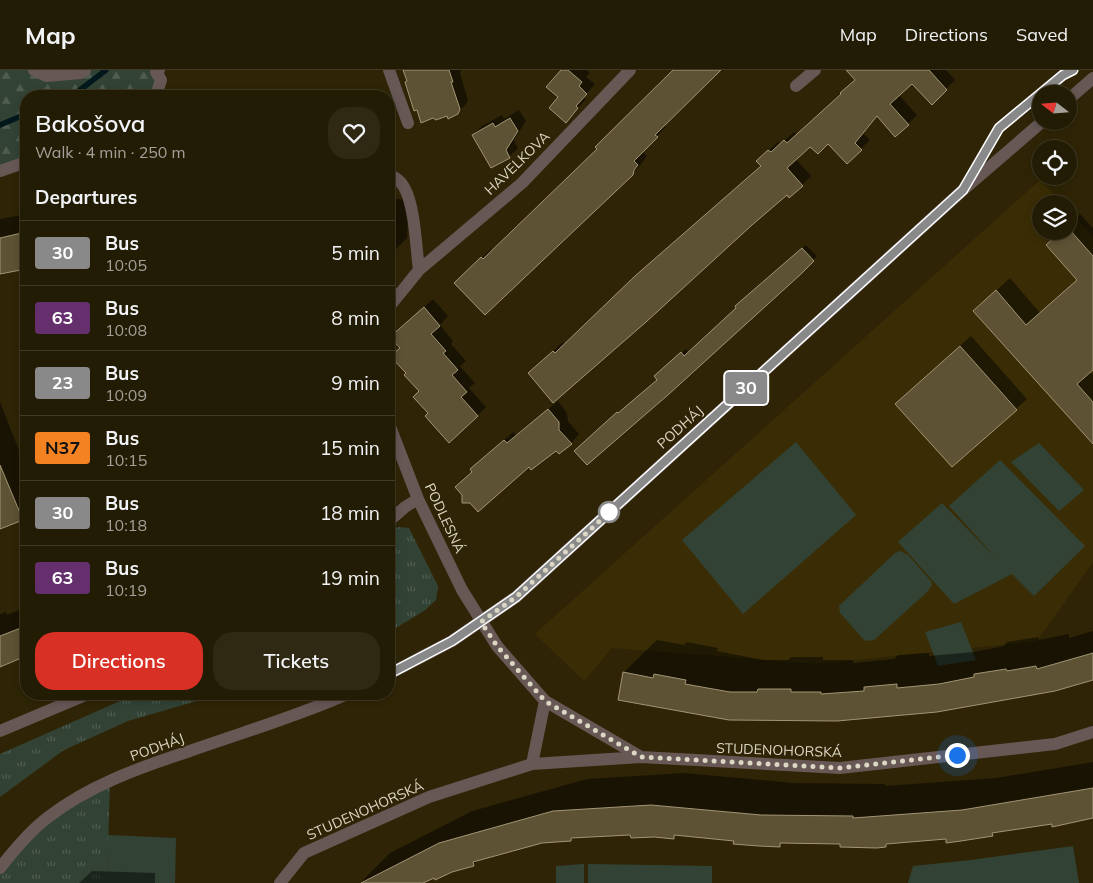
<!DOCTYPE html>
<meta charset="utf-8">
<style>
:root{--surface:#231c04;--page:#2f2913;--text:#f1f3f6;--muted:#a3a19a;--line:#403a26;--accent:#d93025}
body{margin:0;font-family:Mulish,sans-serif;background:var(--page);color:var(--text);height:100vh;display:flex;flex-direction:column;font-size:19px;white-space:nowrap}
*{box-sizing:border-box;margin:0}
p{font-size:16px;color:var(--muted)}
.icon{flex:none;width:28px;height:28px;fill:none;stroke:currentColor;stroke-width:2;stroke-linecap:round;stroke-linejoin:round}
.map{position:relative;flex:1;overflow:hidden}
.panel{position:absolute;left:20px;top:20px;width:375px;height:610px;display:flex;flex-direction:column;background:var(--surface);border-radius:20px;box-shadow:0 2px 8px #0003,0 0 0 1px var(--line)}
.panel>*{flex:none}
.badge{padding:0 10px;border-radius:4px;font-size:18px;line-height:32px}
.needle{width:32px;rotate:287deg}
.tools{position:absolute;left:1032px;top:15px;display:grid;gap:10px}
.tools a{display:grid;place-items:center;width:45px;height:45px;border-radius:50%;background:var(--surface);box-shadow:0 2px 8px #0003,0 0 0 1px var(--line);font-size:25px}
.you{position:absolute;width:25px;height:25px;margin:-12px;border:4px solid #fff;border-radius:50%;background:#1a73e8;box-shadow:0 0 0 8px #1a73e833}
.map>.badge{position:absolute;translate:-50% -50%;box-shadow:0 0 0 2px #fff}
h2{padding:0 15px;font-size:19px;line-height:45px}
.round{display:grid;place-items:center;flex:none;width:52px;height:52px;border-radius:20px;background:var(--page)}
.head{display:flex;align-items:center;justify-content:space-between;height:85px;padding:0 15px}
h1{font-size:24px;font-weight:600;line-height:38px}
.button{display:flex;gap:10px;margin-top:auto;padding:10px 15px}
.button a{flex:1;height:58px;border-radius:20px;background:var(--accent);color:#fff;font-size:20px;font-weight:600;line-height:58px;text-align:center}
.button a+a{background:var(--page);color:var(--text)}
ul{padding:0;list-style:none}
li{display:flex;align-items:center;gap:15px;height:65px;padding:0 15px;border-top:1px solid var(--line)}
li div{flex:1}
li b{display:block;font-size:19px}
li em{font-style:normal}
li .badge{min-width:55px;font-weight:700;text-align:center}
header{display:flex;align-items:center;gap:30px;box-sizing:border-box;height:70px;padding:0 25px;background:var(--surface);border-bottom:1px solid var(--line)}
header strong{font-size:24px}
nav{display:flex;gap:28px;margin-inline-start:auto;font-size:18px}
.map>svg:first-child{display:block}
.built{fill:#3a2d05}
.grass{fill:url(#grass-tufts)}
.forest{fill:url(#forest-firs)}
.park{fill:#324335}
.shadow{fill:#0007}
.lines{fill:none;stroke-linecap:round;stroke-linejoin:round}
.stream{stroke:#00181c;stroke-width:5.5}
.building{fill:#5d5234;stroke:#a19574}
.minor{stroke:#675856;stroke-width:12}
.line-casing{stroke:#fff;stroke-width:11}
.line{stroke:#898989;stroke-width:8}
.walk{stroke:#dcd6c4;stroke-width:5;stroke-dasharray:0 9}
.stop-dot{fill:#fff;stroke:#898989;stroke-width:2.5}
.labels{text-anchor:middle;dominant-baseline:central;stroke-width:4;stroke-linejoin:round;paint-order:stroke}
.street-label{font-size:14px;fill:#dcd6c4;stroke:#2f2506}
</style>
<header>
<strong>Map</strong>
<nav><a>Map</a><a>Directions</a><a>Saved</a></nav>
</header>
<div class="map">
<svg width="1093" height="813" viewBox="0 0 1093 813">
<defs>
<pattern id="grass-tufts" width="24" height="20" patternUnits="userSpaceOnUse" patternTransform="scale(1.25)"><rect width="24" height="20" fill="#324335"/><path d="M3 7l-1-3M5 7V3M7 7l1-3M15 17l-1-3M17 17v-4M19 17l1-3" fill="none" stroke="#4f5d51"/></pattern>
<pattern id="forest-firs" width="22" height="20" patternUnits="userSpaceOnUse" patternTransform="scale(1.25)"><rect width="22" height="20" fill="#324335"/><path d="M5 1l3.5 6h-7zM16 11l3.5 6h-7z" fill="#4f5d51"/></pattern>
</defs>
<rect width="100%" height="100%" fill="#2f2506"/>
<path class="built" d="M1040,110L1063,134H1041V161H1069V140L1093,166V492L1037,571L818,594L612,578L584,611L535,564Z"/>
<path class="grass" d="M399,457L409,458L438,516L436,530L424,541L389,562V460Z
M136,624H221L128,651L64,680L0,727V684Z
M110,711L107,813H0V798L24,769Z"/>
<path class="forest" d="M0,0H159L156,26H26V92L0,101Z"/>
<path class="park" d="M796,372L856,445L743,544L682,470Z
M1039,373L1084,420L1059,441L1011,392Z
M1000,390L1085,476L1034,526L1012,504L954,534L898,472L942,433L998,490L949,436Z
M900,481L908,485L931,511L932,515L927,522L874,570L865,571L840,543L839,536L895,483Z
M961,552L976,590L938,596L925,562Z
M108,765L176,768L175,813H107Z
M1073,776L1079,813H908L913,796L971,790Z
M584,794V813H556V796Z
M588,794L712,796V813H588Z"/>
<path class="shadow" d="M407,0H461L460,3L468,30L466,34L457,43L408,10Z
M563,0H587L590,3L586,7L595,14L584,27L586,29L566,51L560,27Z
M676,0H720L663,55L666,57L642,81L647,86L641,94L632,104L456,213L491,179L493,181L599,79Z
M866,0H946L955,10L932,33L913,12L899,25L917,45L908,54L877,45L863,63L870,70L847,92L829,72L811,75L795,88L811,106L802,115L539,294L563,272L565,275L646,197L762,96L767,82L778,72L781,74L794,62L797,65Z
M519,40L526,51L514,70L518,78L510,86L491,97L473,65L482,56L502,45L504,49Z
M389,128L409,130L407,168L389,186Z
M26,144V198L0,203V149Z
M1080,144L1093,158V298L1090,301L1093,305V373L988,228L1010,208L1040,243L1079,210L1069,155Z
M806,175L817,186L669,323L576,381L621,339L623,340L659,310L660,302L686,279L689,283L738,238L741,232Z
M433,229L448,246L440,255L453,271L451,274L466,291L460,296L475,313L469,318L486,337L477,346L430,343L421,321L408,303L401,277L400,259Z
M971,266L1027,329L952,395L907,323Z
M558,331L567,343L568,351L579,364L571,373L556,379L529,396L474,401L480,391L497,376L513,362L516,365Z
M0,332L26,398V445L22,449L0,458Z
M26,537V585L0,595V544L6,542L7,545Z
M1093,561V609L837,650L624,602L657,570L684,575L687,572L718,578L717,581L763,590H788L791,587H823V590H853V593L894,589L898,585L929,583V586L973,582L1004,576L1007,572L1038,567L1039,570L1069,564V568Z
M1093,692V746L997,761L992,765L889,772L886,776L841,772H783L779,775L676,764L673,767L632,763L574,766L571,770L542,772L478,790L473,795L434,806L420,813H360L390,783L472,741L587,709L684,703L794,713L885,714V716L996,708Z
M92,801L155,803V813H79Z"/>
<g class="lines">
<path class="stream" d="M68,26L76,23L106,0
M0,55L26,44"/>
</g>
<path class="building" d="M403,0H449L453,12H451L460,39L458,44L448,49L447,46L436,50L433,48L421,53L417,40L414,41L405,12L407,11Z
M561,0H568L582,12L579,16L587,24L576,36L578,38L566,53L549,38L558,27L546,17Z
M673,0H721L655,65L658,67L634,91L638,95L634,100L633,105L485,245L454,213L481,187L483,189L597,79L595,77Z
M846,0H929L947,20L932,35L912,14L890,34L909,55L895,67L877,46L855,73L862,80L847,94L828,74L818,84L810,77L787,98L803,116L789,128L787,125L752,155L646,252L553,333L528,303L553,281L555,283L635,206L761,96L756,91L768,80L771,82L784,70L787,73L841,24L840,23L855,10Z
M510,48L518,61L506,80L510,88L491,98L472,65L493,53L495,57Z
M1069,159L1093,186V300L1077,314L1093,332V374L973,241L996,220L1026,255L1077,210L1046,175L1061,161H1069Z
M26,162V199L0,204V168Z
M802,178L814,191L801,204L669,324L587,395L574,381L617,342L618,343L657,310L654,306L681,282L684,286L736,238L735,236Z
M424,237L440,256L431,264L446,281L443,283L458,300L452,305L467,322L461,327L478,346L449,373L425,346L428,343L413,327L419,321L404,305L406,303L390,286L400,278L390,267Z
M960,276L1017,340L952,397L895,334Z
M548,339L559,352V360L572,374L559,384L556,381L531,400L529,397L478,442L470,433H462V425L455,417L472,402L470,399L504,370L507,373Z
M0,395L23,450L0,459Z
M26,556V586L0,597V566Z
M1093,583V610L1055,621L937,642L837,651L729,650L618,630L623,602L653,608L654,604L686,610L685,614L730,622H757L758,619H791V622H821V624L864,621V617L897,614V618L939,614L974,607V604L1006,599L1007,601L1036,596L1037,599Z
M1093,718V748L1052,757V754L992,763L993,766L961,771L946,773V769L886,774V777L877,778L840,777V774L780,773V777L759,776L733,774L734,771L674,765V769L654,767L631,768L630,765L571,768V771L542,773L473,792L474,796L452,802L435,810L434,808L423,813H361L439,773L553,741L651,735L761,745L853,746V748L962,740Z"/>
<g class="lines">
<path class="minor" d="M34,0L46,6L81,3L85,0
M389,0L408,53
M796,16L815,0
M156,26L161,10L156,2L159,0
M1069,29L1093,8
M0,101L26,92
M389,105C395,107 401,112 404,117C415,136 416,178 419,200
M389,237L419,200L522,113L630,0
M389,354L418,429L462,520L497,576L545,631L532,694
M389,451L405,437L418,429
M389,604L452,571L516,527L963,120L1043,51
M545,631L641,687
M0,661L88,624
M0,798C14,780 29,762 47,748C88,716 138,698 187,682C240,663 296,647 347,624
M280,813L304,783L429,727L532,694L641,687L840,698L1055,674L1093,662"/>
</g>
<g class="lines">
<defs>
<path id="line" d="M389,604L452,571L516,527L963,120L999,58L1063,5L1073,0"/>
</defs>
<use href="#line" class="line-casing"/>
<use href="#line" class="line"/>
<path class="walk" d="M609,442L614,438L516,527L481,552L497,576L545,631L641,687L840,698L957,685"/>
</g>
<circle class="stop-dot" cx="609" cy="442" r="10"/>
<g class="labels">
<g class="street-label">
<text transform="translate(517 93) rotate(-44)">HAVELKOVA</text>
<text transform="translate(680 357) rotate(-42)">PODHÁJ</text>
<text transform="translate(445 448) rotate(65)">PODLESNÁ</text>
<text transform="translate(157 677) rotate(-20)">PODHÁJ</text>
<text transform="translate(779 680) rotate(2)">STUDENOHORSKÁ</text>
<text transform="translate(365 740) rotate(-24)">STUDENOHORSKÁ</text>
</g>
</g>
</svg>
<div class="tools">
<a><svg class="needle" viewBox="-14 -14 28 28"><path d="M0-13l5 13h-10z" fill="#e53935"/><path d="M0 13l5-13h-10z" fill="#a3a19a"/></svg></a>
<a><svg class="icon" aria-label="locate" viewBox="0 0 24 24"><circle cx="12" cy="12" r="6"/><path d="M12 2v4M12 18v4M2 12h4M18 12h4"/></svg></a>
<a><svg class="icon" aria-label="layers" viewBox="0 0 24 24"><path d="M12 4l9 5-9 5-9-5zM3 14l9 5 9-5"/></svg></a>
</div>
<div class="you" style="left:957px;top:685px"></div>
<b class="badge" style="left:746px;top:318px;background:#898989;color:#fff">30</b>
<section class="panel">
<div class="head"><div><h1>Bakošova</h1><p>Walk · 4 min · 250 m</p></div><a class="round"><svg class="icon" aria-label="heart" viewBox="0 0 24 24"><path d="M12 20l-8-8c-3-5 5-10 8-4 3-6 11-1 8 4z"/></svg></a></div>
<h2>Departures</h2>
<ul>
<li><span class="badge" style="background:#898989;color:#fff">30</span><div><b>Bus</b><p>10:05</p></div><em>5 min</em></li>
<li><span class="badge" style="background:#642f6c;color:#fff">63</span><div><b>Bus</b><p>10:08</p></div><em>8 min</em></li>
<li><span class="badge" style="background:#898989;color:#fff">23</span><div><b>Bus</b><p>10:09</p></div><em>9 min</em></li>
<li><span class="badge" style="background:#f58220;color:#111">N37</span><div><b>Bus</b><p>10:15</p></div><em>15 min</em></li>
<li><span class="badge" style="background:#898989;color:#fff">30</span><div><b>Bus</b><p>10:18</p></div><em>18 min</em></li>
<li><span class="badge" style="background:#642f6c;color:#fff">63</span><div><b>Bus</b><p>10:19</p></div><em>19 min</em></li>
</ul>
<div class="button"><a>Directions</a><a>Tickets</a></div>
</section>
</div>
